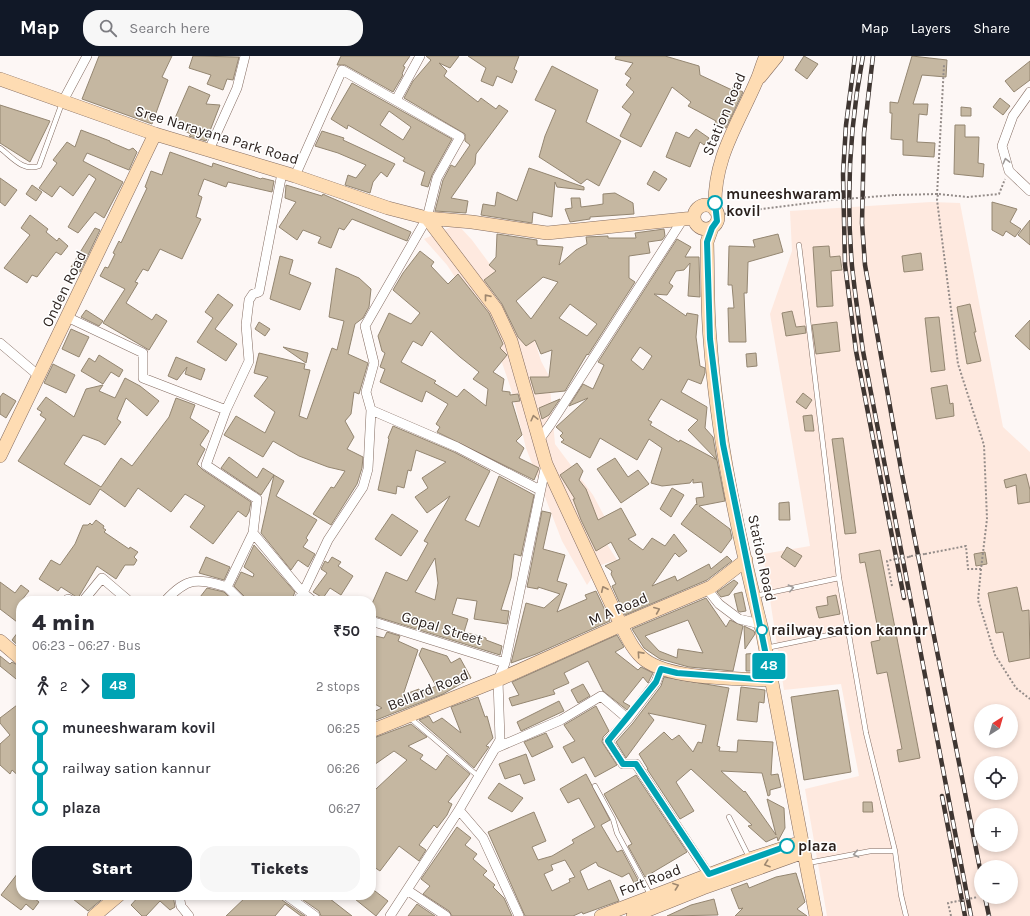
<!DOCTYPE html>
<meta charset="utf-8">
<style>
:root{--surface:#fff;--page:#f7f7f7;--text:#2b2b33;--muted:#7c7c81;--accent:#111827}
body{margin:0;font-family:Karla,sans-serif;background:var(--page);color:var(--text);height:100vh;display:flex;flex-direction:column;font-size:15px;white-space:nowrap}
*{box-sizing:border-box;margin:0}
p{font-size:13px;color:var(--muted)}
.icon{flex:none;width:22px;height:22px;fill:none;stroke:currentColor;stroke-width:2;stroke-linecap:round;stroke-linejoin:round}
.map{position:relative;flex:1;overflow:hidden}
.sheet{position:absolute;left:16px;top:540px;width:360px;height:304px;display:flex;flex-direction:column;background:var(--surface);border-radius:16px;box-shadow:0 2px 6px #0003}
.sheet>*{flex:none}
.badge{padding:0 8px;border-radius:3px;font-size:14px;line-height:26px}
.needle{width:26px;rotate:37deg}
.tools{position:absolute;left:974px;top:648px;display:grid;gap:8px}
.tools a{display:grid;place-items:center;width:44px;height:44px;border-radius:50%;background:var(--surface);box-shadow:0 2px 6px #0003;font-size:20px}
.map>.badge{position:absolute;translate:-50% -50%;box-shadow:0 0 0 2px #fff}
.legs{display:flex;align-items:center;gap:6px;height:44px;padding:0 16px;font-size:13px}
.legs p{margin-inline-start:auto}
.overview{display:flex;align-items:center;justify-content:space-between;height:68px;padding:0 16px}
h1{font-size:22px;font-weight:800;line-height:30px}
.cta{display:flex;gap:8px;margin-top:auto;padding:8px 16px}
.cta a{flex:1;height:46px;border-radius:16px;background:var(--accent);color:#fff;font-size:16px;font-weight:800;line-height:46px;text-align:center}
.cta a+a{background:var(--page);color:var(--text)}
ul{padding:0 16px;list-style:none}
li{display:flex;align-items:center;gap:14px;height:40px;font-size:15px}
li i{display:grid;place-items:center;width:6px;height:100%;margin:0 5px;background:currentColor}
li i::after{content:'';width:10px;height:10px;margin:-5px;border:3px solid;border-radius:50%;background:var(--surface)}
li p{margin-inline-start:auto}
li:first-child i{background:linear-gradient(#0000 50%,currentColor 0)}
li:last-child i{background:linear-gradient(currentColor 50%,#0000 0)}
header{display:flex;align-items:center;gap:24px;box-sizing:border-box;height:56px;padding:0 20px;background:var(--accent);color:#fff}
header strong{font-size:19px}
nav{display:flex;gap:22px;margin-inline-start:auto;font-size:14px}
.search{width:280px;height:36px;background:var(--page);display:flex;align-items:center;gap:10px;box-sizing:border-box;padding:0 14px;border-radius:16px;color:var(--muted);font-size:15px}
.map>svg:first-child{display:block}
.built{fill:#fee9df;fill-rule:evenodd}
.building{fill:#c5b7a1;stroke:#948671;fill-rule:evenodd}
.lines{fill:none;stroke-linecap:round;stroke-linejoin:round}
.lane-casing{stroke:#846c61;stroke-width:5.5}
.street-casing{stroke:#846c61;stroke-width:10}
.secondary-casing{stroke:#846c61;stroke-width:14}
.path{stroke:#948c89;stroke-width:2;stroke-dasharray:2 2;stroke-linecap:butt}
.lane{stroke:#fff;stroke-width:4.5}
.street{stroke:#fff;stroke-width:9}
.secondary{stroke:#fedcb3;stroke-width:13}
.rail-casing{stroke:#3f3632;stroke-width:4.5}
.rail{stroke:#fff;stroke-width:3;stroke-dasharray:9;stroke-linecap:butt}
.path-bridge{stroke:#948c89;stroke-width:2;stroke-dasharray:2 2;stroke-linecap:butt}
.oneway{stroke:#9f9a98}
.oneway2{stroke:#9e876f}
.line-1-casing{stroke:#fff;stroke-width:9}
.line-1{stroke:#00a3b4;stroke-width:6}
.stop-1-dot{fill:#fff;stroke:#00a3b4;stroke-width:2}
.labels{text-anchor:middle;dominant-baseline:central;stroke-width:3;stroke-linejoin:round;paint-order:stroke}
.street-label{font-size:15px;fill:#291f1b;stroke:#fff}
.stop-label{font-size:15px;font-weight:bold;fill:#291f1b;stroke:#fff;text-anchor:start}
</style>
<header>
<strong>Map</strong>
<div class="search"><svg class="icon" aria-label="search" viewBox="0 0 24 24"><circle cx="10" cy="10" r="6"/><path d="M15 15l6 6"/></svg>Search here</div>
<nav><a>Map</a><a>Layers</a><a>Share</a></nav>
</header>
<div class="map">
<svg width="1030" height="860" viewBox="0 0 1030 860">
<rect width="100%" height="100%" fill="#fdf7f5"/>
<path class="built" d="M931,146L960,147L1003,371L1030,396V860H827L805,733L859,720L841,628L784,634L763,498L810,490L770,258L792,195L790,155ZM981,655H1011V685H981ZM981,707H1011V737H981ZM981,759H1011V789H981ZM981,811H1011V841H981Z
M460,167L458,169L472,184L506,230L534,282L541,305L549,320L555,388L593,439L609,469L605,485L617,504L601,509L587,529L562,485L526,392L511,333L491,275L447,209L424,183Z"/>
<path class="building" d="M99,0H172L162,21L168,24L152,68L82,43Z
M193,0L239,1L233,24L227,23L223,34L207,28L211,19L189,12Z
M341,0H410L403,10L405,11L402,18L403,19L393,36L345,9H337Z
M426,0H459L450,12L439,7L447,15L444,20L478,46L481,42L496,53L499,49L508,55L476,98L475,108L451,142L468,145L466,157L435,155L443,124L451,109L455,111L470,89L465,85V78L404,42L413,25L431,4Z
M468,0H519L514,13L517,15L512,27L497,20L493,30L481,25L486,12Z
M616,0H665L699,10L700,19L732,34L733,31L743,36L726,72L715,67L716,65L688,50L691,46L672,31L641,91L620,80L631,58L622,51L634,36L626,29L631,22L625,18L633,7L615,3Z
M804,0L818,8L807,23L795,14Z
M912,0L947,4L946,21L922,19L913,48H928L927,59L919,58L917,86L935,87L934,101L903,99V84L891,83L892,57H890V46L898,47Z
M1030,5V24L1014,36L1005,25Z
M552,10L598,34L586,66L621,85L599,130L587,123L581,128L539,101L545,80L556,54L535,44Z
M352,27L452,83L432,119L428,131L421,129L425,116L403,105L405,102L348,69L347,73L331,63ZM389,55L411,71L403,84L380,69Z
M189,30L210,39L206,48L220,49L206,85L189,80L191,78L172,69Z
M1000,42L1010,50L1003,59L993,51Z
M0,49L50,65L30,106L0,87Z
M961,51L971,52V60H961Z
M955,69H965V81H979L978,107L984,108L983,121L954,118Z
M696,73L709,82L704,89L700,86L690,111L666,101L676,76L689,82Z
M81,74L110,85V86L129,94L133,92L137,96L129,114L87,97L83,105L123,126L104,162L95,156L78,177L68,171L96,123L89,118L73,140L60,130L52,141L39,132L57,107L53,104L67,86L75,91Z
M322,75L344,82L343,84L395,108L387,121L381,116L373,126L370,137L345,129L348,119L356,122L366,109L338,97L315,90Z
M170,96L212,111L213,107L261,123L262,122L274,125L272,136L228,126L226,131L204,123L198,139L202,141L196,161L201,163L182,203L160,193L148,215L143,213L135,226L138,227L126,247L152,264L156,258L167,265L149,294L103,267L125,233L100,220L105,211L108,212L115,198L113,197L119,185L121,187L147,132L145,131L151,115L162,119Z
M529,112L584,131V134L557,131L555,126L552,161L533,156L532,167L481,159L483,148L495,150L497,136L517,145Z
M654,115L667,123L659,135L647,128Z
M0,122L17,134L5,150L0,146Z
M32,129L42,136L36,145L26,138Z
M286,129L322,140L323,138L327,140L411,176L407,185L352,163L344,174L339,172L331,192L318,187L321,181L303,174L297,184L279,171L296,146L285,142Z
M615,137L633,147L634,158L590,161V163L570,166L565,153L572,152L571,142H580L581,151L597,149L603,148V138Z
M992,146L1017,153L1010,166L1021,173L1015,181L1006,175L1003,180L992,174Z
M30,159L48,173L46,176L57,185L59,182L68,190L61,199L56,196L37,221L32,219L27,227L4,212L30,179L21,172Z
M1030,164V189L1018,179Z
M95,172L100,174L80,216L71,211Z
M664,173L665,180L662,184L648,186L650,197L629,200V222L635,226L588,299L587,298L565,335L535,338L530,321H549L552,294L541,298L535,284L526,290L518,281L502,248L484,224L496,215L489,209L496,201L497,178L537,184V189L563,191L559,209L576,194L587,188L586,181L608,180V182H636L635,177ZM543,221L558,226L531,263L516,245ZM570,248L597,268L587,280L559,262Z
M778,178L783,196L748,206L747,237H744L746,286H729L728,252H734L732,229H728L729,190L755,191L753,184Z
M677,183L691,191L685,201H699L700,241L688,240L690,207L684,214L676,215L669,227L673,230L667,239L654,238L686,260L687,257L698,259L696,281L700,310L705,312V317L701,328L688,323L681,336L707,351L705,372L713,381L717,404L688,374L698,364L661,343L648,364L652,366L650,369L679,386L680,384L717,404L725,445L699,450L730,473L732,482L721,497L681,468L696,448L697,449L696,442L704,441L702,426L693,427V423L690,427L662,430L651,427L662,392L649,383L637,404L600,382L590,402L561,386L564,384L560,380L563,377L556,371L588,342L569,350L583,328L593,333L604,309L598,306ZM640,291L652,300L643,314L631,304Z
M829,190L830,201L840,200L842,214L831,215L833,250L817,251L813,191Z
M420,195L434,206L431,210L448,228L458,218L489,257L503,288L500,292L507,299L493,316L504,323L502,335L510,336V339L518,338L520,345L512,346L522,379L516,385L524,392L519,402L539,412L534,424L437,376L440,371L436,368L448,348L426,335L422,346L380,326L385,313L380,311L385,297L382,295L378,280L389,257L411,268L420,257L393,234L403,217ZM431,275L460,301L479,316L473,323L488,333L486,350L464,333L457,341L434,327L436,325L401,306L413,285L422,290Z
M921,197L923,214L904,216L902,200Z
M280,200L293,204L289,218L311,227L300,254L270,243Z
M336,212L359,222L371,233L369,251L363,262L355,268L348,298L368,307L359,338L354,336L351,358L345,365L354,381L347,393L363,401L362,412L357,428L331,469L313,458L331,431L334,432L345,415L328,411L299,400L273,385L263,401L224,379L236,360L265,377L275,356L254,340L268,321L254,317L259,297L305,308L304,313L310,314L299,360L307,363L332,292L337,294L344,265L329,261Z
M218,238L233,249L215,273L237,288L226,305L197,286L213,262L205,256Z
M970,248L976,276H974L981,305L967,308L957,251Z
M86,254L103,265L99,270L81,261Z
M792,255L796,271L805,270L806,277L786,280L782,257Z
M939,261L945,314L931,316L925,262Z
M1030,264V294L1015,280Z
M259,266L270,273L265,280L255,273Z
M837,266L840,295L816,298L812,269Z
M71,273L89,281L79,301L62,293Z
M283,291L308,297L306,307Z
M756,297L757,310L747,311L746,298Z
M99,299L123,314L119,321L111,316L103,328L81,315L89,302L95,306Z
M176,301L205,313L201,324L185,318L187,311L177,324L168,320Z
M53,308L75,319L66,337L44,327Z
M125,322L140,330L159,345L147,360L126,342L117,363L121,366L105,389L99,385L83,379L64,408L101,431L121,402L132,410L169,361L176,342L195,349L190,362L209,375L200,389L205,393L197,408L203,414L251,446L249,456L246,461L238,455L213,488L190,471L205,450L185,438L171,456L138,432L125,451L100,433L90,449L18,405L46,363L40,359L42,356L37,353L46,341L74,361L86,333L103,329L99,335L115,342Z
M947,329L950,348L953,347L954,360L936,363L931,332Z
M3,337L16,345L6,362L0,358V341Z
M803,337L812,344L806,353L796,346Z
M560,343L549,359L542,363L539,352Z
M812,359L814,375H805L803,360Z
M393,370L454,396L490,415L465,464L479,471L499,420L534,439L521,500L514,498L511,522L501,554L509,555L507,568L474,563L477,545L457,542L452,558L468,563L464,576L486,582V584L502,590L500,599L371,559V550L386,516L407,525L428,487L424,485L450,440L427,457L415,441L428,432L422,422L446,406L416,394L411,415L408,414L404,432L397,430L396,438L378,434L389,383L388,382ZM435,502L438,527L435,544L415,536Z
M843,382L856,477L845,478L832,383Z
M229,401L257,422L263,412L274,419L261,439L221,412Z
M615,402L628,421L638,414L649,428L621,447L597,413Z
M577,407L583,415L579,424L586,433L598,464L621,452L636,479L628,483L643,494L652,482L665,490L674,478L687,495L679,501L675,497L652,530L675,520L677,525L709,508L711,513L727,500L732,505L707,524L625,559L612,530L616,528L611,518L612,515L605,510L620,503L611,486L596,495L581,464L573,443H575L560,419Z
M1026,418L1030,434V446L1018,448L1016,429L1006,432L1004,424Z
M274,419L284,425L276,440L317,464L306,482L308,484L303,491L315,498L308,511L298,504L291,514L261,477Z
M672,432L684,439L671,461L660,453Z
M789,446L790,464H779V447Z
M542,455L551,457L543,493L565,499L557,525L567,528L557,556L587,543L585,539L596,535L610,565L536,598L511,607L526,547L544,552L560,538L538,531V533L527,531Z
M392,458L418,475L401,500L375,483Z
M96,464L104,470L103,472L106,474L104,476L129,493L130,491L138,496L134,501L137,504L134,509H125L116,523L97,510L78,542L61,531L58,535L39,523L51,504L60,509L75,488L83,469H88L90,467L92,469Z
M254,489L295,536L291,545H247L245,541L234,530L241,516L253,521L254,518L244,511Z
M787,491L802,500L795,511L781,501Z
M880,494L920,702L899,706L897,694L902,693L887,616L877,618L871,586L880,584L865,506L860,507L859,498Z
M985,496L987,508L976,510L974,498Z
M206,501L230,511L224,524L199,517Z
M332,501L341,506L338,510L353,520L341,539L330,532L323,542L313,536L327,517L321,513L325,505L328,507Z
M734,524L738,527L729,539L721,541L717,536Z
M0,526L15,537L21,529L29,535L21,545V569L0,553Z
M1017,531L1022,555L1029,554L1030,602L1009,606L1003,576L996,577L988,537Z
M207,532L224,536L233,545H197Z
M742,536L746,555L740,556L738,555L734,538Z
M836,539L840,558L819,562L816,551L828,549L827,541Z
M706,542L726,571L730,564L743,570L733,615L689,611L660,603L644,592L632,573ZM688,564L703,597L678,593L677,602L659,595L645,580Z
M744,570L754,575L755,578L745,593Z
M21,572V592L12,584Z
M387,576L400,580L398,585L418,594L403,639L419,633L421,637L436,630L419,599L422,592L447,600L451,607L460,602L471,622L443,638L371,666V657L382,652L371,646V579L384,582Z
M617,579L624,591L615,596L638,614L641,611L653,617L648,627L643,621L623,646L630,650L627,654L603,635L588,605L564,617L569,627L553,634L555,638L512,650L509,642L519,639L512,626Z
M758,597L759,615H746V598Z
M0,600L10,608L12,606L21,611V627L0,610Z
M664,621L729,632L717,690L720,691L719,695L737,696L738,684L773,686L771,719L778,718L781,731L770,734V739L768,740L762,717L721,715L744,736L745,735L776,779L767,743L784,752L785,772L778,785L777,781L766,786L748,770L752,769L691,713L676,726L694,755L680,763L647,713H648L639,698L664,676L672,684L679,679L693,696L698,686L702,687L706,669L648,657L654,664L626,702L616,686L633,667L661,630Z
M583,628L590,640L578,647L571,634Z
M741,631L765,634L764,647L759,646L757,666L737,664Z
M838,634L851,716L804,724L791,641Z
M478,641L485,661L487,660L493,682L486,690L489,691L474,712L419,664L429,660L433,667L442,662L461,677L451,651Z
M559,645L564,655L521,675L517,666Z
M21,646V722L12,714L10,718L0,709V688L10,679L0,667V662Z
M596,650L609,675L603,681L602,686L617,709L595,721L584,701L572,707L563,691L575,685L564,669Z
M411,668L427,681L408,690L423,699L420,703L436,714L447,699L470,718L448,746L452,748L447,759L437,772L434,769L419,789L426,794L419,805L399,790L380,815L371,809V729L376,733L407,704L394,695L371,711V683Z
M546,677L553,691L532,701L524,686Z
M526,698L535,724L524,728L520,718L505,723L499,708Z
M586,718L610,764L601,769L617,796L622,794L638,824L634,827L629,817L622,821L598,810L596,806L580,815L588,834L610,824L619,845L583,858L582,856L573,860H525L488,776L534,756L546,785L532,791L538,804L552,800L574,787L572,784L595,771L579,742L568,747L560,733ZM565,804L575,821L569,823L570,826L552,835L544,818L553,814L551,809Z
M636,719L687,796L645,821L628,790L632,788L604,738Z
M499,727L523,742L512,756L488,742Z
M863,746H872L873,756H863Z
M457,771L471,782L465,789L477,798L473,803L487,815L483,819L495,829L493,831L504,842L512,860H452L449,855L423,838L430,830L421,823Z
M21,813V839H30L39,846L33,854L26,848L21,854L1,839Z
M796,817L805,846L797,853L807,860H735L743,852L739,853L731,833L747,827L749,832L776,821Z
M371,832L388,845L376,860L350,839H371Z
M68,839H107L88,855Z
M140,839H173L175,851L170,854L160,845L146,860H142L131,849Z
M248,839H280L282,844L305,860H301L285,848L275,860H226Z
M296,839H325L352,860H321L319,855Z
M714,843L718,859L667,860L691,849Z
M417,848L435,860H408Z"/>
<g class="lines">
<defs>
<path id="lane" d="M0,92C12,101 23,116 39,110L62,47
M799,189L839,522L866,677L895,795L901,839L906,860
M755,540L839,522
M766,592L848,575
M410,662L479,721
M595,730L613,763L617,777L651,840
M729,761L749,801
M808,807L871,795H895"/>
<path id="street" d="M1030,36L1013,60L1002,90L1009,115L1030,135
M396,44L420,0
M63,45L87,0
M209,94L237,32L245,0
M282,117L259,236L253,238L249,244L246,269L249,305L226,354L206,409L257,443L253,477L303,537L313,545
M295,120L342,14L460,81L437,122L427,162L365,270L374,307L366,336L371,354L368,413L363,431L328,484L303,537L297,545
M67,261L143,297V322L226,354
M0,287L39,320
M371,354L457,391L540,434
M539,384L550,369L683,163
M227,531L241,545
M707,533L719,548L739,563L760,568
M66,545L68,543L72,545
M83,545L102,522L129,545
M165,545C188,521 196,522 227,531L253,477
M371,565L505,607
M628,663L608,685L623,708H636L709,819
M496,692L561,664L601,640L628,663L656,626L661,613
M459,754L483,782L519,860
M407,834L446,860
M179,839L181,850L189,860
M286,839L315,860
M390,860L459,754L500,684L498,624L505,607L546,408"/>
<path id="secondary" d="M760,21L777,0
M0,23L155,78L295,120L388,152L427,162L472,166L547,177L694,162
M694 161a12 12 0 1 1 24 0a12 12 0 1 1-24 0Z
M715,154C713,103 737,70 756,26C760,18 762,8 766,0
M427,162L496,253L511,285L546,408L621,569C627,581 634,596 645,604C672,624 737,622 771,624
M712,172L707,186C708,218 707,251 710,283C717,381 738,479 762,574L816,860
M0,400L155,78
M0,585L21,603
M371,675L498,624L621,569L711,531L746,504
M94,860L119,839
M601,860L750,803L802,786
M633,860L703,832L804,796"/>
</defs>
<use href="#lane" class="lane-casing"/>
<use href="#street" class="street-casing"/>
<use href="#secondary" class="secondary-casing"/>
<path class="path" d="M895,139L938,138L968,141L999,138L1005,123
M937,139L944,9
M724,158L832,144
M925,498L966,490L968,513H981L987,463L984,389L958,308L937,144L938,138
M909,501L911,500
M981,513L978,544L995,599L1016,632L1030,643
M892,530L887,505L895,503"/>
<use href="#lane" class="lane"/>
<use href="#street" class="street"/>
<use href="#secondary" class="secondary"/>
<defs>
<path id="rail" d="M855,0L846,69L843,118L845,209L856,295L904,542
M863,0C850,68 846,140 852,210C855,238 859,266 863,295L971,860
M873,0L864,77L862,167L865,209L901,413L981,818
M942,740L965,860
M985,841L989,860"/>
</defs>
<use href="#rail" class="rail-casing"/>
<use href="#rail" class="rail"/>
<path class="path-bridge" d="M832,144L895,139
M911,500L925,498
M895,503L909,501
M951,860L948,847L978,841"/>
</g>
<defs><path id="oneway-chevron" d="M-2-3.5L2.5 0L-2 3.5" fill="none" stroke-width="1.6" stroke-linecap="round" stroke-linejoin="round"/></defs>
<g class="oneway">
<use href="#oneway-chevron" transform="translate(1006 105) rotate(-104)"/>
<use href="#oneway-chevron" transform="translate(791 532) rotate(-13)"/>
<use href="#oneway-chevron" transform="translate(856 798) rotate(169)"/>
</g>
<g class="oneway2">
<use href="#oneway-chevron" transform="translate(487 241) rotate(-129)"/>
<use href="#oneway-chevron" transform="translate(534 362) rotate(-104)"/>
<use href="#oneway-chevron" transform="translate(604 533) rotate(-115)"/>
<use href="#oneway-chevron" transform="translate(657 554) rotate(-23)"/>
<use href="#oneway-chevron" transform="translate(640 598) rotate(-132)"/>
<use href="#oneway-chevron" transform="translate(767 808) rotate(161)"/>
<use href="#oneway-chevron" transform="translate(676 830) rotate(-20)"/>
</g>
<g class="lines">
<defs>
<path id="line-1" d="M715,147L717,165L712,172L707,186L710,283L723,388L771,624L677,617L661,613L656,626L608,685L623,708H636L709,818L787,790"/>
</defs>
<use href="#line-1" class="line-1-casing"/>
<use href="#line-1" class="line-1"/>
</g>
<g class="stop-1-dot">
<circle cx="715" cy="147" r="7"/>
<circle cx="762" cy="574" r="5"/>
<circle cx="787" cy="790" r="7"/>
</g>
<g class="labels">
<g class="street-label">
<text transform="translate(724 58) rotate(-67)">Station Road</text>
<text transform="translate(217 79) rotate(17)">Sree Narayana Park Road</text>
<text transform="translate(64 233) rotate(-64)">Onden Road</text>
<text transform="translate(762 502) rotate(78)">Station Road</text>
<text transform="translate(618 553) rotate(-23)">M A Road</text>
<text transform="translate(442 572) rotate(17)">Gopal Street</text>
<text transform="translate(428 634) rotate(-22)">Bellard Road</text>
<text transform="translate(650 824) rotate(-21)">Fort Road</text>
</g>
<g class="stop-label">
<text x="726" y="138">muneeshwaram<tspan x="726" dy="17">kovil</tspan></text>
<text x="771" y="574">railway sation kannur</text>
<text x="798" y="790">plaza</text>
</g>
</g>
</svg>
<div class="tools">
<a><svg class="needle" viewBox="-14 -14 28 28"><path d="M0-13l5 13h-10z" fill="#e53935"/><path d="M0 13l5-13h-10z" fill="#7c7c81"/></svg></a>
<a><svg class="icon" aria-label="locate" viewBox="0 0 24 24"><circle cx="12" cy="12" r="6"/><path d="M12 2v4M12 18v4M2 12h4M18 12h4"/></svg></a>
<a>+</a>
<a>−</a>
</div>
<b class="badge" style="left:769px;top:610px;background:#00a3b4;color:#fff">48</b>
<section class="sheet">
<div class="overview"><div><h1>4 min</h1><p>06:23 – 06:27 · Bus</p></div><b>₹50</b></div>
<div class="legs"><svg class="icon" aria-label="walk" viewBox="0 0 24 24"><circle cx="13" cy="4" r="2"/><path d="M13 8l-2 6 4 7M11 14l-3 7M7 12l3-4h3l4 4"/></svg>2<svg class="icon" aria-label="forward" viewBox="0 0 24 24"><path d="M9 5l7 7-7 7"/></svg><b class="badge" style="background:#00a3b4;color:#fff">48</b><p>2 stops</p></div>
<ul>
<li><i style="color:#00a3b4"></i><b>muneeshwaram kovil</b><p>06:25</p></li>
<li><i style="color:#00a3b4"></i><span>railway sation kannur</span><p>06:26</p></li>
<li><i style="color:#00a3b4"></i><b>plaza</b><p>06:27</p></li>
</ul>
<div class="cta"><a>Start</a><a>Tickets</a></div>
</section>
</div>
